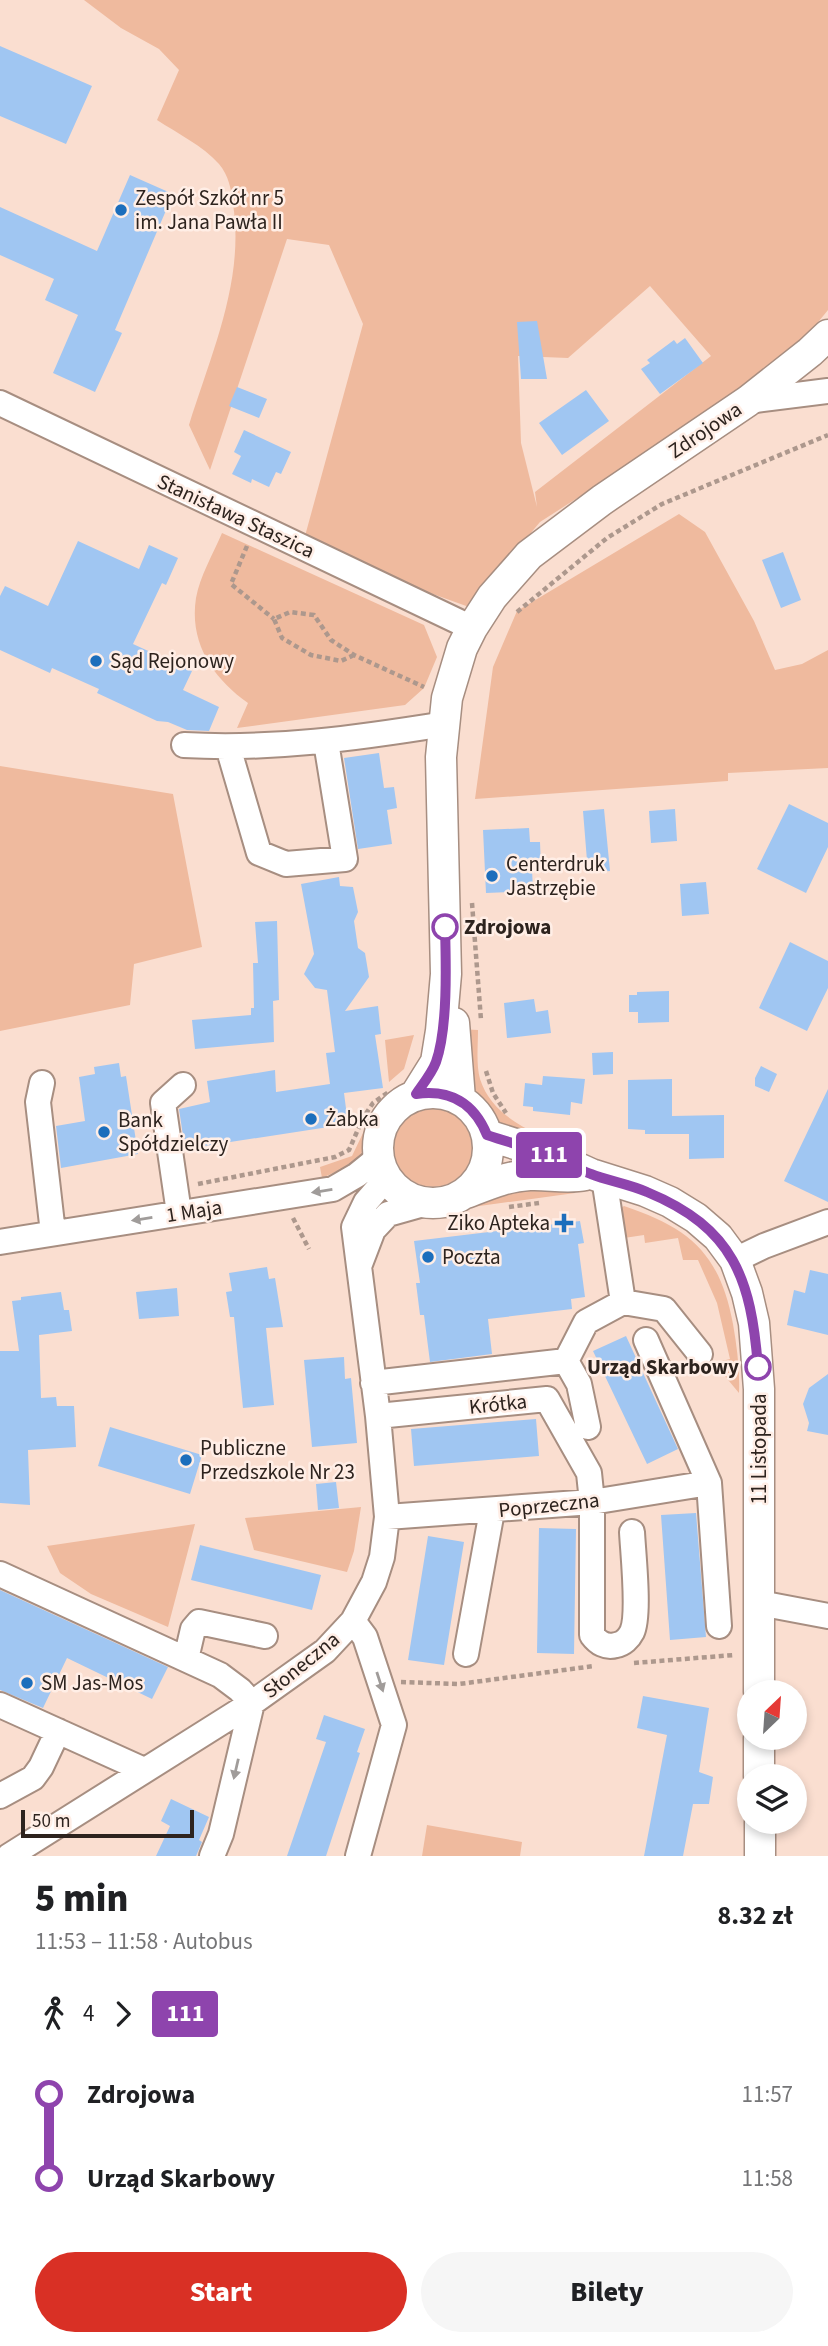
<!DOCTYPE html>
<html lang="pl">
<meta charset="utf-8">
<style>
:root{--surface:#fff;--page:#f6f6f6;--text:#202124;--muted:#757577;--accent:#d93025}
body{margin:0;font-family:"Source Sans 3",sans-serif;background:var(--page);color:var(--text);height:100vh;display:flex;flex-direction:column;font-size:26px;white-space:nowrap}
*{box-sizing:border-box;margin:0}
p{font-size:23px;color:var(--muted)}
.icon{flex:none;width:38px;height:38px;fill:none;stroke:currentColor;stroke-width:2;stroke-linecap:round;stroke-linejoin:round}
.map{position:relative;height:1856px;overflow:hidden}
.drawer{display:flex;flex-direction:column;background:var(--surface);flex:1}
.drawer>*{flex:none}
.badge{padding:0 14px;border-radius:5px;font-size:24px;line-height:46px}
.needle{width:46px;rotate:25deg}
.buttons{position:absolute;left:737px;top:1680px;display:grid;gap:14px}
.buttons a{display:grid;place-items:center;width:70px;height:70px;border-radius:50%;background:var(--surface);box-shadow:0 4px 10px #0003;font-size:35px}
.scale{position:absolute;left:21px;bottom:18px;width:173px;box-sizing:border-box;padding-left:7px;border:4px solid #2d231e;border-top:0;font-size:19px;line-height:24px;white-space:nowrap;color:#2d231e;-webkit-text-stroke:5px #ffeee6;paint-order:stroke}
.map>.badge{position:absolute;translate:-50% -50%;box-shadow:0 0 0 4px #fff}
.legs{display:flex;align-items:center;gap:10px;height:77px;padding:0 35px;font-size:23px}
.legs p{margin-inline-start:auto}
.head{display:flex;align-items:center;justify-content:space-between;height:119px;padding:0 35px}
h1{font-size:38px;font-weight:800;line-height:52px}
.action{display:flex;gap:14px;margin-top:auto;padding:14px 35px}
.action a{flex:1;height:80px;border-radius:42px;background:var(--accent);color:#fff;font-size:28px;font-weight:800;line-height:80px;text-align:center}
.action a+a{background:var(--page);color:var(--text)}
ul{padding:0 35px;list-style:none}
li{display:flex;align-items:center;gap:24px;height:84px;font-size:26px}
li i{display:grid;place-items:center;width:10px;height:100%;margin:0 9px;background:currentColor}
li i::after{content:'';width:18px;height:18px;margin:-9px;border:5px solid;border-radius:50%;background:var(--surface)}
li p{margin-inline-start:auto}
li:first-child i{background:linear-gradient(#0000 50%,currentColor 0)}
li:last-child i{background:linear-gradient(currentColor 50%,#0000 0)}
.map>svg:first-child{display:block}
.green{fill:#efba9e;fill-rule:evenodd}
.building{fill:#a0c6f2}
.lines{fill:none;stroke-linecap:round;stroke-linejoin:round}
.minor-casing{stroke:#a78e81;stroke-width:28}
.major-casing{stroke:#a78e81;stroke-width:33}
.path{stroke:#ad988d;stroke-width:4.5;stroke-dasharray:5 3.5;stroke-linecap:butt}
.minor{stroke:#fff;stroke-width:24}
.major{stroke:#fff;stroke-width:30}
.oneway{fill:#a09c9a}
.line-1-casing{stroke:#fff;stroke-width:16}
.line-1{stroke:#8e44ad;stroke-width:10}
.poi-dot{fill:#1c6ebc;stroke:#ffeee6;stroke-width:2.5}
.stop-1-dot{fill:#fff;stroke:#8e44ad;stroke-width:3.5}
.labels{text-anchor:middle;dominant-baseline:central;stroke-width:5;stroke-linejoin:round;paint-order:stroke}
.poi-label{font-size:21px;fill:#2d231e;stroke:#ffeee6;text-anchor:start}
.street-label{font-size:21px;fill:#2d231e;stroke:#ffeee6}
.stop-label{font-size:21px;font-weight:bold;fill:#2d231e;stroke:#ffeee6;text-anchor:start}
</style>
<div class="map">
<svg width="828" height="1856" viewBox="0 0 828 1856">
<rect width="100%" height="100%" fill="#faded0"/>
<path class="green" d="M84,0H828V310L810,332L739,394L540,522L469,607L302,547L363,324L329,245L287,239L210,470L189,425C211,354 245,280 233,204C231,189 229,176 219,164C203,146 177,133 157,120L179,70L159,49L121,28ZM650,286L711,356L535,492L537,507L521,443L518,356L568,358Z
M679,514L705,532L754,621L775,670L802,664L828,650V768L728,773V781L475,799L493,667L517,611Z
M222,533L424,625L437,657L424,688L405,705L237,728L248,703C213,678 189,643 196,598C200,576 213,554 222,533Z
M0,766L173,794L202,947L134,964L130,1005L0,1031Z
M458,1029L478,1030C478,1045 476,1065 480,1079C493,1119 534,1132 568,1148C552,1143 514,1134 501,1125C469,1105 465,1063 458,1029Z
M428,1032L427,1062L406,1091L386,1103L360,1156L351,1165L322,1178L320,1167L352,1156L375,1108L413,1080L420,1065L425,1037Z
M414,1035L404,1069L389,1082L385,1040Z
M394 1148a39 39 0 1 1 78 0a39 39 0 1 1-78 0Z
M574,1185L575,1193L465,1208L496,1189Z
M624,1206C690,1228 720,1254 733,1324C737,1347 740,1370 739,1393L714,1363L730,1359L717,1303L698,1260H683L678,1238L645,1243L644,1235L624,1238L621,1208Z
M361,1507L354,1551L347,1572L254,1550L245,1518Z
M195,1524L168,1627L91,1594L60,1573L47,1546Z
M427,1825L522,1842L520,1856H422Z"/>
<path class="building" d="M0,46L92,86L66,144L0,116Z
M130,175L173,194L115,330L122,333L95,392L53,373L78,315L45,300L54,279L0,255V207L97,251Z
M537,321L547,379H521L517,322Z
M685,338L703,363L660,394L641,369L650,363L647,360L674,340L677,344Z
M237,387L267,399L259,418L229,406Z
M586,390L609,421L562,455L539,423Z
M244,430L291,452L281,474L276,472L269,487L252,479L251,483L232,474L241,456L234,452Z
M78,541L139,569L149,545L178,558L166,585L162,583L133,644L192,671L183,690L219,707L209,731L187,730L168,722L157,721L97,693L99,689L52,668L50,673L0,650V596L5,586L48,606Z
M783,552L801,600L781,608L762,560Z
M379,753L384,788L394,787L397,808L387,810L392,844L358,849L344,758Z
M789,804L828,823V847L806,893L757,869Z
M604,809L610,871L588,873L583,811Z
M675,809L677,841L651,843L649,811Z
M529,828L530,842H540L541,868L532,869L533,891L486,893L483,830Z
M339,877L340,886L353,887L358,912L354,921L358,948L365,953L369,977L345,1011L378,1006L381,1034L375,1035L383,1088L344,1093L348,1124L185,1149L179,1109L210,1102L207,1081L275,1070L276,1092L330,1084L326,1053L335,1052L327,990L315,988L304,974L314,954L301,884Z
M706,882L709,914L682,916L680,884Z
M277,921L279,1000L273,1001L274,1042L195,1049L192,1020L251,1015V1008H254L253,963H258L255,922Z
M790,942L828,961V988L807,1031L759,1008Z
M669,991V1022L638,1023V1012H629V995H637V992Z
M534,999L536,1012L548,1010L551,1033L507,1038L504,1003Z
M613,1052V1074L593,1075L592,1053Z
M119,1063L121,1077L126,1076L138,1154L61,1168L56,1126L85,1121L79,1077L95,1074L94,1067Z
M761,1066L777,1074L769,1092L755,1086V1078Z
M543,1076L585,1079L582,1104L571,1102L570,1115L533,1111V1107L523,1106L525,1083L542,1085Z
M672,1079V1116L724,1115V1158L689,1159V1134H645V1130L628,1129V1080Z
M828,1089V1202L784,1181Z
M580,1221L584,1243L578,1244L585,1297L571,1299L572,1309L488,1319L492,1354L430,1362L424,1315H420L416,1283H420L414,1241Z
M267,1267L269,1279L275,1278L283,1327L266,1328L274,1405L243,1408L234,1317H230L226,1292L232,1291L229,1273Z
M810,1270L828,1274V1335L787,1325L794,1290L805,1293Z
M177,1288L179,1316L139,1319L136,1292Z
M61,1292L64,1310H69L72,1331L39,1335L41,1398L56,1397L57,1406H74L76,1447L28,1450L30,1505L0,1503V1351H19L12,1301L21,1300V1297Z
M626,1336L678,1449L647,1464L593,1351Z
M344,1357L345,1379L351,1378L357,1443L312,1447L304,1360Z
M828,1374V1435L807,1431L809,1423L803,1404L809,1388Z
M536,1419L539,1456L414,1466L411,1429Z
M110,1427L202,1455L190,1494L98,1466Z
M336,1482L339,1508L318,1510L316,1484Z
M696,1513L706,1637L670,1640L661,1515Z
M539,1528L576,1529L574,1654L537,1653Z
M428,1536L464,1542L444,1665L408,1660Z
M200,1545L321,1575L312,1610L191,1580Z
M0,1590L168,1667L152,1699L67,1658L43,1708L0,1690Z
M643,1696L709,1708L699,1772L713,1777L709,1804H693L683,1856H644L667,1735L637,1728Z
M324,1715L365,1729L357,1752L360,1753L326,1856H287L326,1742L316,1739Z
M171,1799L209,1817L199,1840L202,1842L196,1856H156L170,1826L161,1821Z"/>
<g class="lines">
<defs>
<path id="minor" d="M748,401L828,391
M0,403L472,628
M184,745C272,750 358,738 445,724
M228,747L259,853L286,864L345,859L326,742
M42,1083L38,1102L53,1233
M604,1178L623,1302L664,1309L700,1354
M179,1213L163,1103L183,1085
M0,1242L333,1189L357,1175L378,1158
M735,1260L764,1246L828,1222
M360,1264L373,1230L388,1214L427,1203
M646,1340L709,1483L719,1626
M566,1361L579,1384L588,1427
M373,1383L566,1361L586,1322L623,1302
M378,1416L547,1399L589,1473L592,1502V1635C598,1643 606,1648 616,1645C623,1644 629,1638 632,1632C640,1615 633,1553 632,1532
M387,1517L592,1502L709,1483
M0,1574L220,1675L240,1690L252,1703L221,1834L212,1856
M759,1603L828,1616
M353,1621L365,1637L394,1725L358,1856
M466,1654L492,1511
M186,1659L193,1629L199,1622L265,1636
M0,1705L144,1770
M0,1796L33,1778L41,1767L58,1731
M9,1856L252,1703L325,1651L353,1621L374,1582L382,1557L387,1517L378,1416L354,1227L366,1202L386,1179"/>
<path id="major" d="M454,1023L460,1099
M378 1148a55 55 0 1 1 110 0a55 55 0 1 1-110 0Z
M416,1094L436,1062L441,1031L446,974L441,757L447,698L462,648L472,628L492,597L529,555L602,500L748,401L810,352L828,335
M487,1135L547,1154L591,1174L645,1191L670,1202L696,1218L718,1237L735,1260L747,1293L754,1323L759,1389V1692
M466,1193C487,1185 507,1176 530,1175C548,1174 566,1179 585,1175
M759,1738V1776
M760,1822V1856"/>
</defs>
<use href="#minor" class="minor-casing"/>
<use href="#major" class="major-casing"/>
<path class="path" d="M247,546L231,584L274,619
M517,612L607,538L662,504L828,435
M354,655L341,661L311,655L282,638L274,619L290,612L314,615L331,640L354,655L424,687
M472,903L481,1020
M486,1071L493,1093L506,1113
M198,1184L335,1157L349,1150L363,1118L373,1103L390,1091
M509,1207L539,1203
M293,1218L309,1249
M634,1663L734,1655
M401,1682L459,1684L594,1666"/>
<use href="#minor" class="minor"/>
<use href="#major" class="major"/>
</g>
<defs><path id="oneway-solid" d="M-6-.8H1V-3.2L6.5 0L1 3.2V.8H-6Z" transform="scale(1.75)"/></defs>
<g class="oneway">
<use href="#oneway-solid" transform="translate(322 1191) rotate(171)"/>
<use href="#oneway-solid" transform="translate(142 1219) rotate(171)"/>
<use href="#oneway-solid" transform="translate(380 1682) rotate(72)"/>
<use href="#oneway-solid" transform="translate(236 1769) rotate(103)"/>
</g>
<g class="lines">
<defs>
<path id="line-1" d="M445,927C446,963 448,1028 436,1062C432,1073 423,1084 416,1094C450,1089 474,1103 487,1135C507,1142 528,1147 548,1154C563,1160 576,1169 591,1174C609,1181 629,1184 647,1192C734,1228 751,1279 758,1367"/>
</defs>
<use href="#line-1" class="line-1-casing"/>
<use href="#line-1" class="line-1"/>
</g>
<g class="poi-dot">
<circle cx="121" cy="210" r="7"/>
<circle cx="96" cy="661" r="7"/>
<circle cx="492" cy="876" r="7"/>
<circle cx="311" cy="1119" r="7"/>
<circle cx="104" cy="1132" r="7"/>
<path d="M560.5 1212.5h7v7h7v7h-7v7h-7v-7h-7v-7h7z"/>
<circle cx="428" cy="1257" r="7"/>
<circle cx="186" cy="1460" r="7"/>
<circle cx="27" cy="1683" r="7"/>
</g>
<g class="stop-1-dot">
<circle cx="445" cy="927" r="12"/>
<circle cx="758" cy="1367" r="12"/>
</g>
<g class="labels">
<g class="poi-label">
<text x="135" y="198">Zespół Szkół nr 5<tspan x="135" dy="24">im. Jana Pawła II</tspan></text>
<text x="110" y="661">Sąd Rejonowy</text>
<text x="506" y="864">Centerdruk<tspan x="506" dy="24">Jastrzębie</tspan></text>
<text x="325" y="1119">Żabka</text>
<text x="118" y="1120">Bank<tspan x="118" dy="24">Spółdzielczy</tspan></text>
<text x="550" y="1223" text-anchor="end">Ziko Apteka</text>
<text x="442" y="1257">Poczta</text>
<text x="200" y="1448">Publiczne<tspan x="200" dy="24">Przedszkole Nr 23</tspan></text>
<text x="41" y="1683">SM Jas-Mos</text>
</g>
<g class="street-label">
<text transform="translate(705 430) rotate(-34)">Zdrojowa</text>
<text transform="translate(236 516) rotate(25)">Stanisława Staszica</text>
<text transform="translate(194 1211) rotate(-9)">1 Maja</text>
<text transform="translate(498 1404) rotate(-6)">Krótka</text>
<text transform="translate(759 1449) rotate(-90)">11 Listopada</text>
<text transform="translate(549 1505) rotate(-6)">Poprzeczna</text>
<text transform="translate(301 1665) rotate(-39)">Słoneczna</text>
</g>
<g class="stop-label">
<text x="464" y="927">Zdrojowa</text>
<text x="739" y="1367" text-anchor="end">Urząd Skarbowy</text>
</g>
</g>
</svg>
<div class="buttons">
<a><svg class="needle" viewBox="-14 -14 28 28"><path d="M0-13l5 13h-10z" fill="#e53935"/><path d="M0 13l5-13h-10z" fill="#757577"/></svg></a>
<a><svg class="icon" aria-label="layers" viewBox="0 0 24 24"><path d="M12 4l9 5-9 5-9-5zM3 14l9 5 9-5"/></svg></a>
</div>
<div class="scale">50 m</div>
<b class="badge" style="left:549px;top:1155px;background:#8e44ad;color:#fff">111</b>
</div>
<section class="drawer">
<div class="head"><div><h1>5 min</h1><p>11:53 – 11:58 · Autobus</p></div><b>8.32 zł</b></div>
<div class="legs"><svg class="icon" aria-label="walk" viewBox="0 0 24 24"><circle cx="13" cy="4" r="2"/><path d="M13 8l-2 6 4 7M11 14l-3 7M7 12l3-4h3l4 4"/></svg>4<svg class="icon" aria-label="forward" viewBox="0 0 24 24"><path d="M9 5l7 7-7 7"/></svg><b class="badge" style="background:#8e44ad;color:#fff">111</b></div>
<ul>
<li><i style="color:#8e44ad"></i><b>Zdrojowa</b><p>11:57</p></li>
<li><i style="color:#8e44ad"></i><b>Urząd Skarbowy</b><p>11:58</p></li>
</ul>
<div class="action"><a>Start</a><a>Bilety</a></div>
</section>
